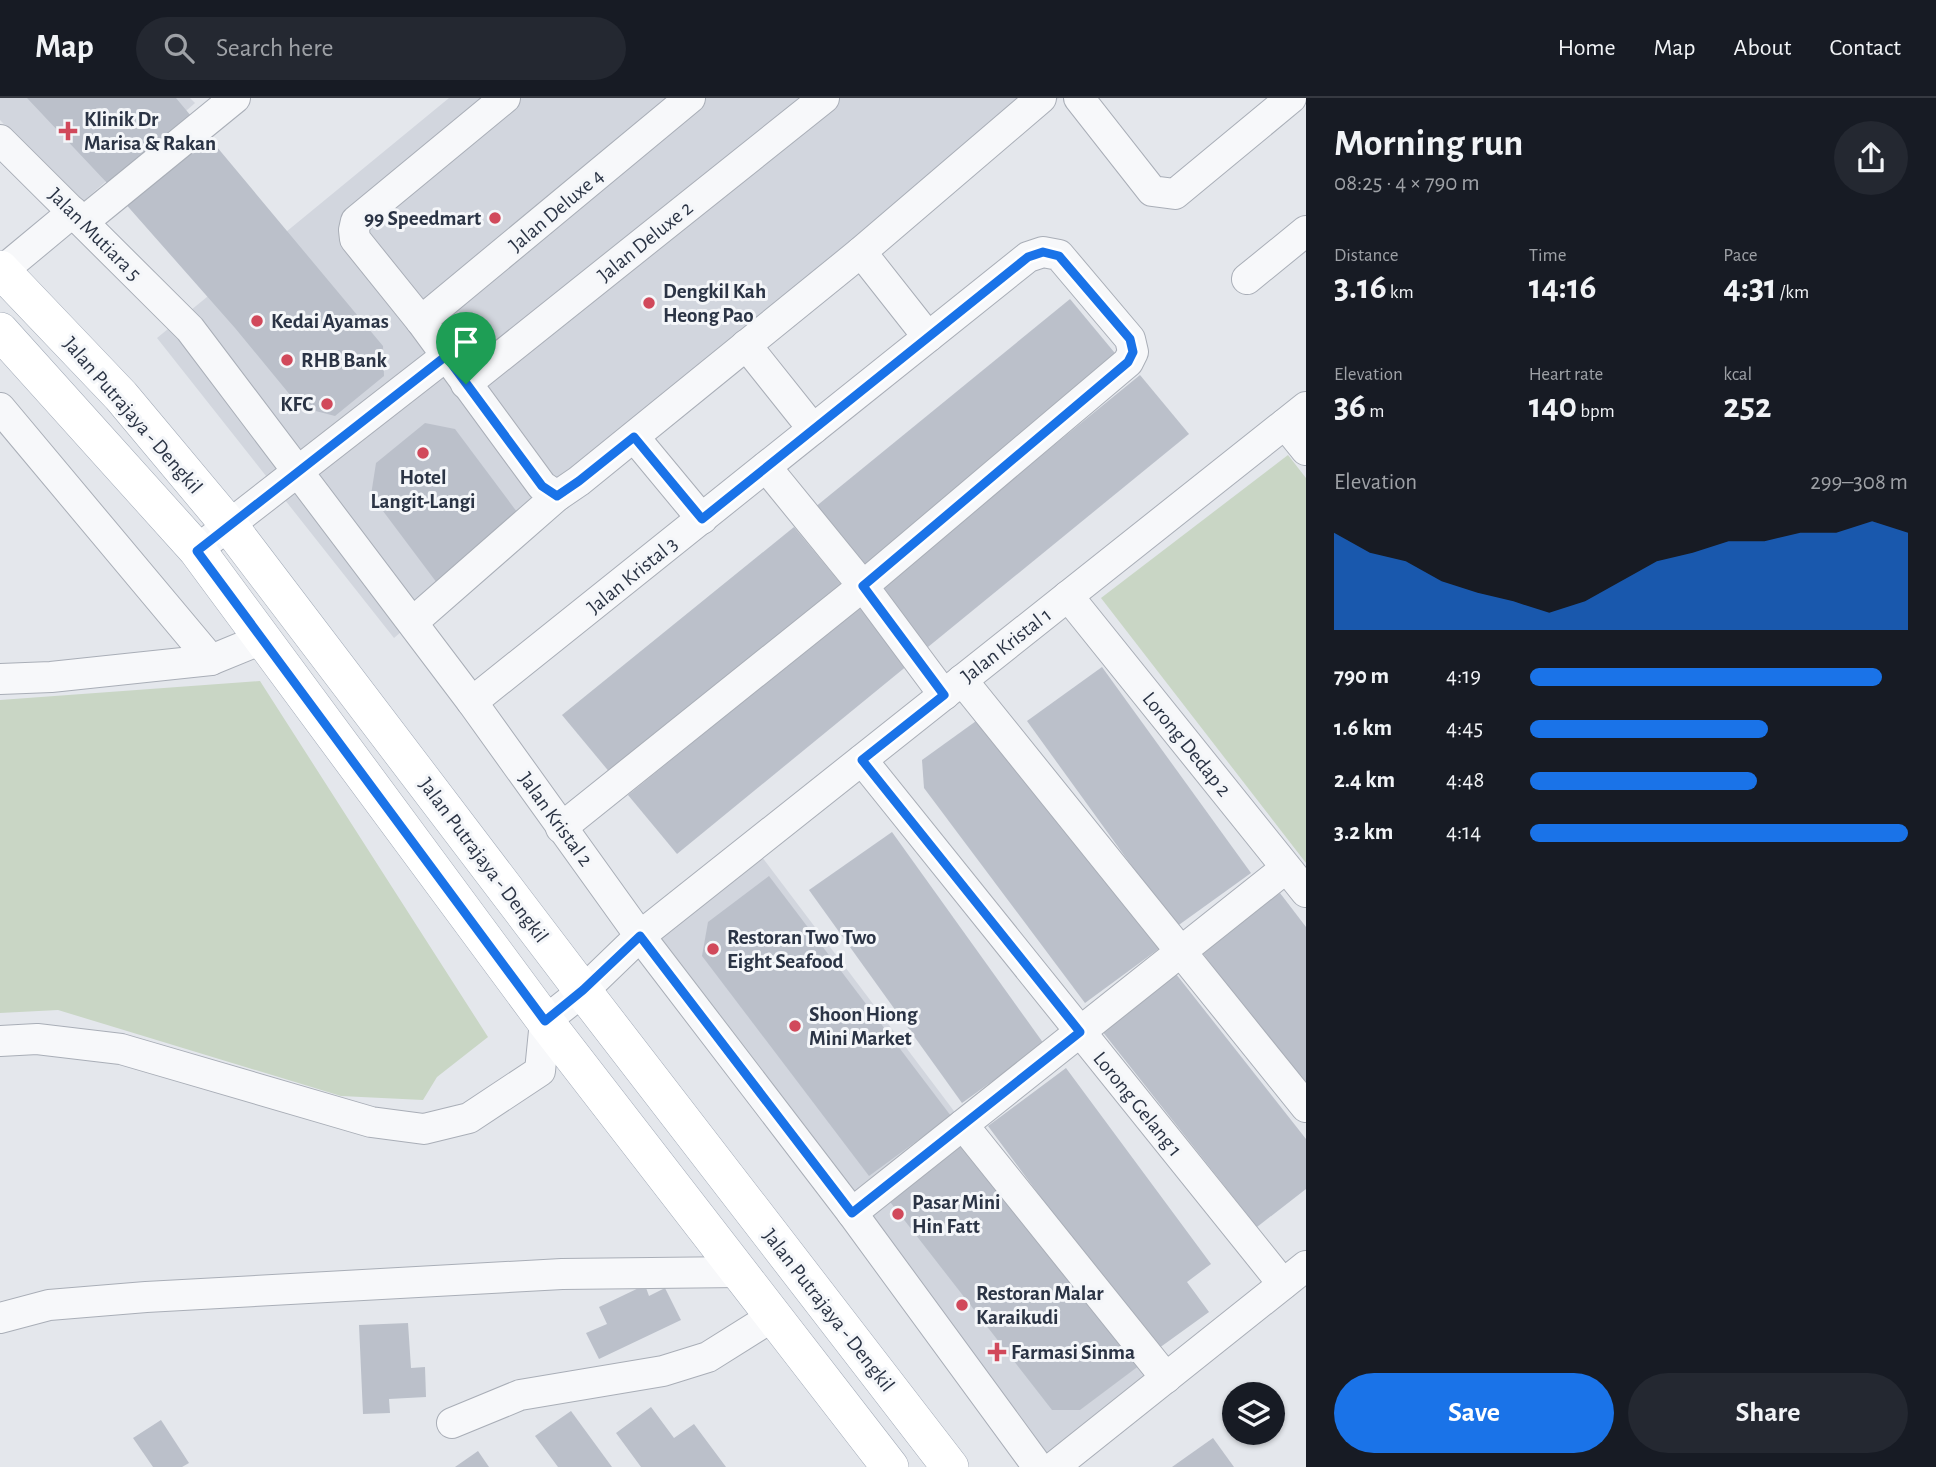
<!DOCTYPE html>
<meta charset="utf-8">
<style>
body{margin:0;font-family:"Alegreya Sans",sans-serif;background:#242831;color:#f1f3f6;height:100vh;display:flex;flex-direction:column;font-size:26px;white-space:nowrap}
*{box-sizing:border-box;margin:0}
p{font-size:23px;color:#9ea1a6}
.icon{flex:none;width:38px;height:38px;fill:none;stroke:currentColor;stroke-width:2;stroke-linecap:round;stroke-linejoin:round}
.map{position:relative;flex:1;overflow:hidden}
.drawer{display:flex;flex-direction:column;background:#171b24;width:630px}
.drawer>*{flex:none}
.buttons{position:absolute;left:1222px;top:1284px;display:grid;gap:14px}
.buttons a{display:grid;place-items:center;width:63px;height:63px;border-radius:50%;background:#171b24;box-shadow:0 2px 5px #0004;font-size:35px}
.pin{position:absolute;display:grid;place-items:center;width:60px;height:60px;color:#fff;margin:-72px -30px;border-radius:50% 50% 50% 0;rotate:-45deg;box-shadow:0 0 7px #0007}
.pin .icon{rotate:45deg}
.round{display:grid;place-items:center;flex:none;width:74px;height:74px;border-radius:37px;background:#242831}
.headline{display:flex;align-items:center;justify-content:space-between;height:119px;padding:0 28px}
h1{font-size:38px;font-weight:700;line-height:52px}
.metrics{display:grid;grid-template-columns:repeat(3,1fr);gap:10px;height:119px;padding:7px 28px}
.metrics div{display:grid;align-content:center}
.metrics b{font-size:35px;font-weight:700}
.metrics small{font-size:19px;font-weight:400}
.metrics p{font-size:19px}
.chart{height:196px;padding:14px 28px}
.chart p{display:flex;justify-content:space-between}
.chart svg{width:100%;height:126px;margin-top:7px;fill:#1a73e8;opacity:.7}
.cta{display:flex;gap:14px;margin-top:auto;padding:14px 28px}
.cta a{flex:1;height:80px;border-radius:42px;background:#1a73e8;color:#fff;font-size:28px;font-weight:700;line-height:80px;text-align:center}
.cta a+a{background:#242831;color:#f1f3f6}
ul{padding:0 28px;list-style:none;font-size:23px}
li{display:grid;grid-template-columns:112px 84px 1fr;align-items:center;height:52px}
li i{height:18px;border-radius:9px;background:#1a73e8}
header{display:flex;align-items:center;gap:42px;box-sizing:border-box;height:98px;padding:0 35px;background:#171b24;border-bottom:2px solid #363941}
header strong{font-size:33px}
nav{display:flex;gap:38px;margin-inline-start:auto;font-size:24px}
.search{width:490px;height:63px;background:#242831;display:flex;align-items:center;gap:18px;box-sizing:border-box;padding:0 24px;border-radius:38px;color:#9ea1a6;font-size:26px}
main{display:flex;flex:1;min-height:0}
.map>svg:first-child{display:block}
.built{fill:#d2d6de}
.green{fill:#c9d6c5}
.building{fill:#bbc0ca}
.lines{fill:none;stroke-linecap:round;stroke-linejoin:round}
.minor-casing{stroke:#a9aeb7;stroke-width:32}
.major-casing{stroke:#a3abb8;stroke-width:38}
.minor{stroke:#f7f8fa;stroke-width:30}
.major{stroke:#fff;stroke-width:37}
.route-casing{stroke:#fff;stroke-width:14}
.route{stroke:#1a73e8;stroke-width:9}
.poi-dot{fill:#d1495b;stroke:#f4f6f9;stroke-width:2.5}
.labels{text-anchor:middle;stroke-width:6;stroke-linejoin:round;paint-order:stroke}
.poi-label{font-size:21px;font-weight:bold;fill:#2b3445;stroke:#f4f6f9;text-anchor:start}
.street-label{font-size:21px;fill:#2b3445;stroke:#f4f6f9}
</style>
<header>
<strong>Map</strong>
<div class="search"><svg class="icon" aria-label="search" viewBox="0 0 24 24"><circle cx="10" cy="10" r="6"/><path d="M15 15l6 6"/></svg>Search here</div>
<nav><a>Home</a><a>Map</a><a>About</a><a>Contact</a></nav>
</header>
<main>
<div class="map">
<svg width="1306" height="1369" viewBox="0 0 1306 1369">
<rect width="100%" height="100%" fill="#e4e7ec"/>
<!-- built -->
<g class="built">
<polygon points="0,0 190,0 195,5 80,106 0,22"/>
<polygon points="449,0 1059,0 861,154 557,398 394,540 157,240"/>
<polygon points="762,759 1152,1275 1047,1360 660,841"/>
</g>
<!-- green -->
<g class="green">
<polygon points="1288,357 1306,380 1306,765 1101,500"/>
<polygon points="260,583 488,939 437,979 423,1002 341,998 58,912 0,915 0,602"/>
</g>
<!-- building -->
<g class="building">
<polygon points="27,0 176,0 383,248 384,278 335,318 300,309 235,230 108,86"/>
<polygon points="1070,201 1119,260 863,469 814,410"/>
<polygon points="1140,277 1189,336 928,549 880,489"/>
<polygon points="425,325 455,331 526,426 440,489 371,397 376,365"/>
<polygon points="794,429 842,487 611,676 562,617"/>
<polygon points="860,508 908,567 677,756 628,697"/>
<polygon points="1102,569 1251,775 1176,829 1027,623"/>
<polygon points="990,613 1164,847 1085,905 924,690 922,662"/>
<polygon points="892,734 1044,946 962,1005 809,792"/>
<polygon points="769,778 951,1018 869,1078 702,858 708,824"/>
<polygon points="1280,795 1306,829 1306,994 1201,853"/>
<polygon points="1176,876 1306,1041 1306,1091 1257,1129 1102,933"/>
<polygon points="1066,970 1211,1166 1187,1184 1209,1214 1155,1253 988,1028"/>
<polygon points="961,1037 1140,1267 1080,1312 1052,1312 884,1096"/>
<polygon points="645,1187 649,1198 665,1190 681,1222 599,1261 586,1235 607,1226 599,1209"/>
<polygon points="408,1225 411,1270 425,1269 426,1299 389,1301 390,1315 363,1316 359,1227"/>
<polygon points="651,1309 674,1340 694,1326 726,1369 641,1369 616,1335"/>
<polygon points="571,1313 612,1369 558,1369 535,1338"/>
<polygon points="161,1322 189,1365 182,1369 153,1369 133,1340"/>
<polygon points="1213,1340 1234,1369 1172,1369"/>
<polygon points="478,1353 489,1369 455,1369"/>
</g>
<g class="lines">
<defs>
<g id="minor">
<polyline points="505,0 356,123 354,132 355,141 421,223 542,388 557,398"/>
<polyline points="1079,0 1152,93 1175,96 1291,0"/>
<polyline points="0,42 190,231 472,604 640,838 852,1115 1038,1369"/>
<polyline points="83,124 235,0"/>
<polyline points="861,154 928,239"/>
<polyline points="2,173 73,114"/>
<polyline points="1247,181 1306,133"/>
<polyline points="421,223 690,0"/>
<polyline points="746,247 813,331"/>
<polyline points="466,286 824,0"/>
<polyline points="0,310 211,562"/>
<polyline points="1285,326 1306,352"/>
<polyline points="634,339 702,421"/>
<polyline points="766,369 863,488 944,597"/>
<polyline points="197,452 446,258"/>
<polyline points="1068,498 1306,794"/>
<polyline points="413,524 557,398 579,383 861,154 1041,0"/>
<polyline points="0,581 51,579 211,562 262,541"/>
<polyline points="962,582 1306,1009"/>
<polyline points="472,604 1028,159 1043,154 1059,157 1130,241 1133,254 1128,264 863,488 561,730"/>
<polyline points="862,662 1283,1186"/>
<polyline points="0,943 37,941 121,951 371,1024 424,1031 469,1020 540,973 545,923 583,893 640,838 1306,309"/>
<polyline points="963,1027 1166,1280"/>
<polyline points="852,1115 1286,770"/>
<polyline points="0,1220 49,1207 146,1199 562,1176 740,1174"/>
<polyline points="452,1325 520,1297 663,1273 708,1259 775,1217"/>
<polyline points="1054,1369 1306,1168"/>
</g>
<g id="major">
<polyline points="0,171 121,298 228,426 583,893 950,1369"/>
<polyline points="0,233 197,452 545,923 890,1369"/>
</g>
</defs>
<!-- minor casing -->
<use href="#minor" class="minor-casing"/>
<!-- major casing -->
<use href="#major" class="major-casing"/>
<!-- minor -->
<use href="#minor" class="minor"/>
<!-- major -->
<use href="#major" class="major"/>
</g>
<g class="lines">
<defs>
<polygon id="route" points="1043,154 1059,158 1130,241 1133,254 1128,264 863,488 944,597 862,662 1080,934 852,1115 640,838 583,892 545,923 197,453 446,258 542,388 557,398 579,383 634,339 702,421 1028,159"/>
</defs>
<!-- route casing -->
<use href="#route" class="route-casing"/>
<!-- route -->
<use href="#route" class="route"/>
</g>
<!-- markers -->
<g class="poi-dot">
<path d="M64.5 22.5h7v7h7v7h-7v7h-7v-7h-7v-7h7z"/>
<circle cx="495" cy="120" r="7"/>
<circle cx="649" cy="205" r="7"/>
<circle cx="257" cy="223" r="7"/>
<circle cx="287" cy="262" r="7"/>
<circle cx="327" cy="306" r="7"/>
<circle cx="423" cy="355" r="7"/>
<circle cx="713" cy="851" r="7"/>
<circle cx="795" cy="928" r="7"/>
<circle cx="898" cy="1116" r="7"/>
<circle cx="962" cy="1207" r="7"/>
<path d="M993.5 1243.5h7v7h7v7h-7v7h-7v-7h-7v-7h7z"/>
</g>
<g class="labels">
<!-- poi labels -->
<g class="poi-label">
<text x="84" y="28">Klinik Dr<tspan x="84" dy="24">Marisa &amp; Rakan</tspan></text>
<text x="481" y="127" text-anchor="end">99 Speedmart</text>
<text x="663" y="200">Dengkil Kah<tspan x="663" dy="24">Heong Pao</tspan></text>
<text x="271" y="230">Kedai Ayamas</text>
<text x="301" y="269">RHB Bank</text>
<text x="313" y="313" text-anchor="end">KFC</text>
<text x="423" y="386" text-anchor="middle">Hotel<tspan x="423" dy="24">Langit-Langi</tspan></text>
<text x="727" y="846">Restoran Two Two<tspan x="727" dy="24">Eight Seafood</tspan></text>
<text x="809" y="923">Shoon Hiong<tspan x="809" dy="24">Mini Market</tspan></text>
<text x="912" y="1111">Pasar Mini<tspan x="912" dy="24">Hin Fatt</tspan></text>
<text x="976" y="1202">Restoran Malar<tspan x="976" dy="24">Karaikudi</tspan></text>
<text x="1011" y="1261">Farmasi Sinma</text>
</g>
<!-- street labels -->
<g class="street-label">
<text transform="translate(556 112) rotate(-40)" y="7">Jalan Deluxe 4</text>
<text transform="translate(95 136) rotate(45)" y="7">Jalan Mutiara 5</text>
<text transform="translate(645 143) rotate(-39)" y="7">Jalan Deluxe 2</text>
<text transform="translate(133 317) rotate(49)" y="7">Jalan Putrajaya - Dengkil</text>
<text transform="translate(632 477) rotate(-39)" y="7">Jalan Kristal 3</text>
<text transform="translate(1006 547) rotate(-38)" y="7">Jalan Kristal 1</text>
<text transform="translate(1187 646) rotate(51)" y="7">Lorong Dedap 2</text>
<text transform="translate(556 721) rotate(54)" y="7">Jalan Kristal 2</text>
<text transform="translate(484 762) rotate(53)" y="7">Jalan Putrajaya - Dengkil</text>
<text transform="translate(1138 1006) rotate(51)" y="7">Lorong Gelang 1</text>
<text transform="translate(829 1212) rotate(52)" y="7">Jalan Putrajaya - Dengkil</text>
</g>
</g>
</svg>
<div class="buttons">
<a><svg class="icon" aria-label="layers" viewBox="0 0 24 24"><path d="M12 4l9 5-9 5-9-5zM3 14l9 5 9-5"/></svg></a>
</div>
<div class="pin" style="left:466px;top:286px;background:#1e9e55"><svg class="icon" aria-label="arrive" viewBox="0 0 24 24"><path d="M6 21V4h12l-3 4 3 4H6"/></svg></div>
</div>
<section class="drawer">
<div class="headline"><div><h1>Morning run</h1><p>08:25 · 4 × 790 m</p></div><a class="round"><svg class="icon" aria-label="share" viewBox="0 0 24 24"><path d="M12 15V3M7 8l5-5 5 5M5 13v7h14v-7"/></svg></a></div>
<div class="metrics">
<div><p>Distance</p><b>3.16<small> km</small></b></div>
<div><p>Time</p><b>14:16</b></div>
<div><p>Pace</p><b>4:31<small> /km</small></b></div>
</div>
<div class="metrics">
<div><p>Elevation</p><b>36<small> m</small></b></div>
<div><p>Heart rate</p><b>140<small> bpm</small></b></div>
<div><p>kcal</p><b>252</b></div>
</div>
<div class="chart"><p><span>Elevation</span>299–308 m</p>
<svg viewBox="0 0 160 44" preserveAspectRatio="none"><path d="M0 44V10L10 17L20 20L30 27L40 31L50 34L60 38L70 34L80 27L90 20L100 17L110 13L120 13L130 10L140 10L150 6L160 10V44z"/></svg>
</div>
<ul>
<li><b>790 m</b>4:19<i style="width:93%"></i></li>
<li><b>1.6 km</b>4:45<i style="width:63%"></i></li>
<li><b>2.4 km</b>4:48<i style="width:60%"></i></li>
<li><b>3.2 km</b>4:14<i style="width:100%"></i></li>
</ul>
<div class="cta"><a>Save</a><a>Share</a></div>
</section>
</main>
